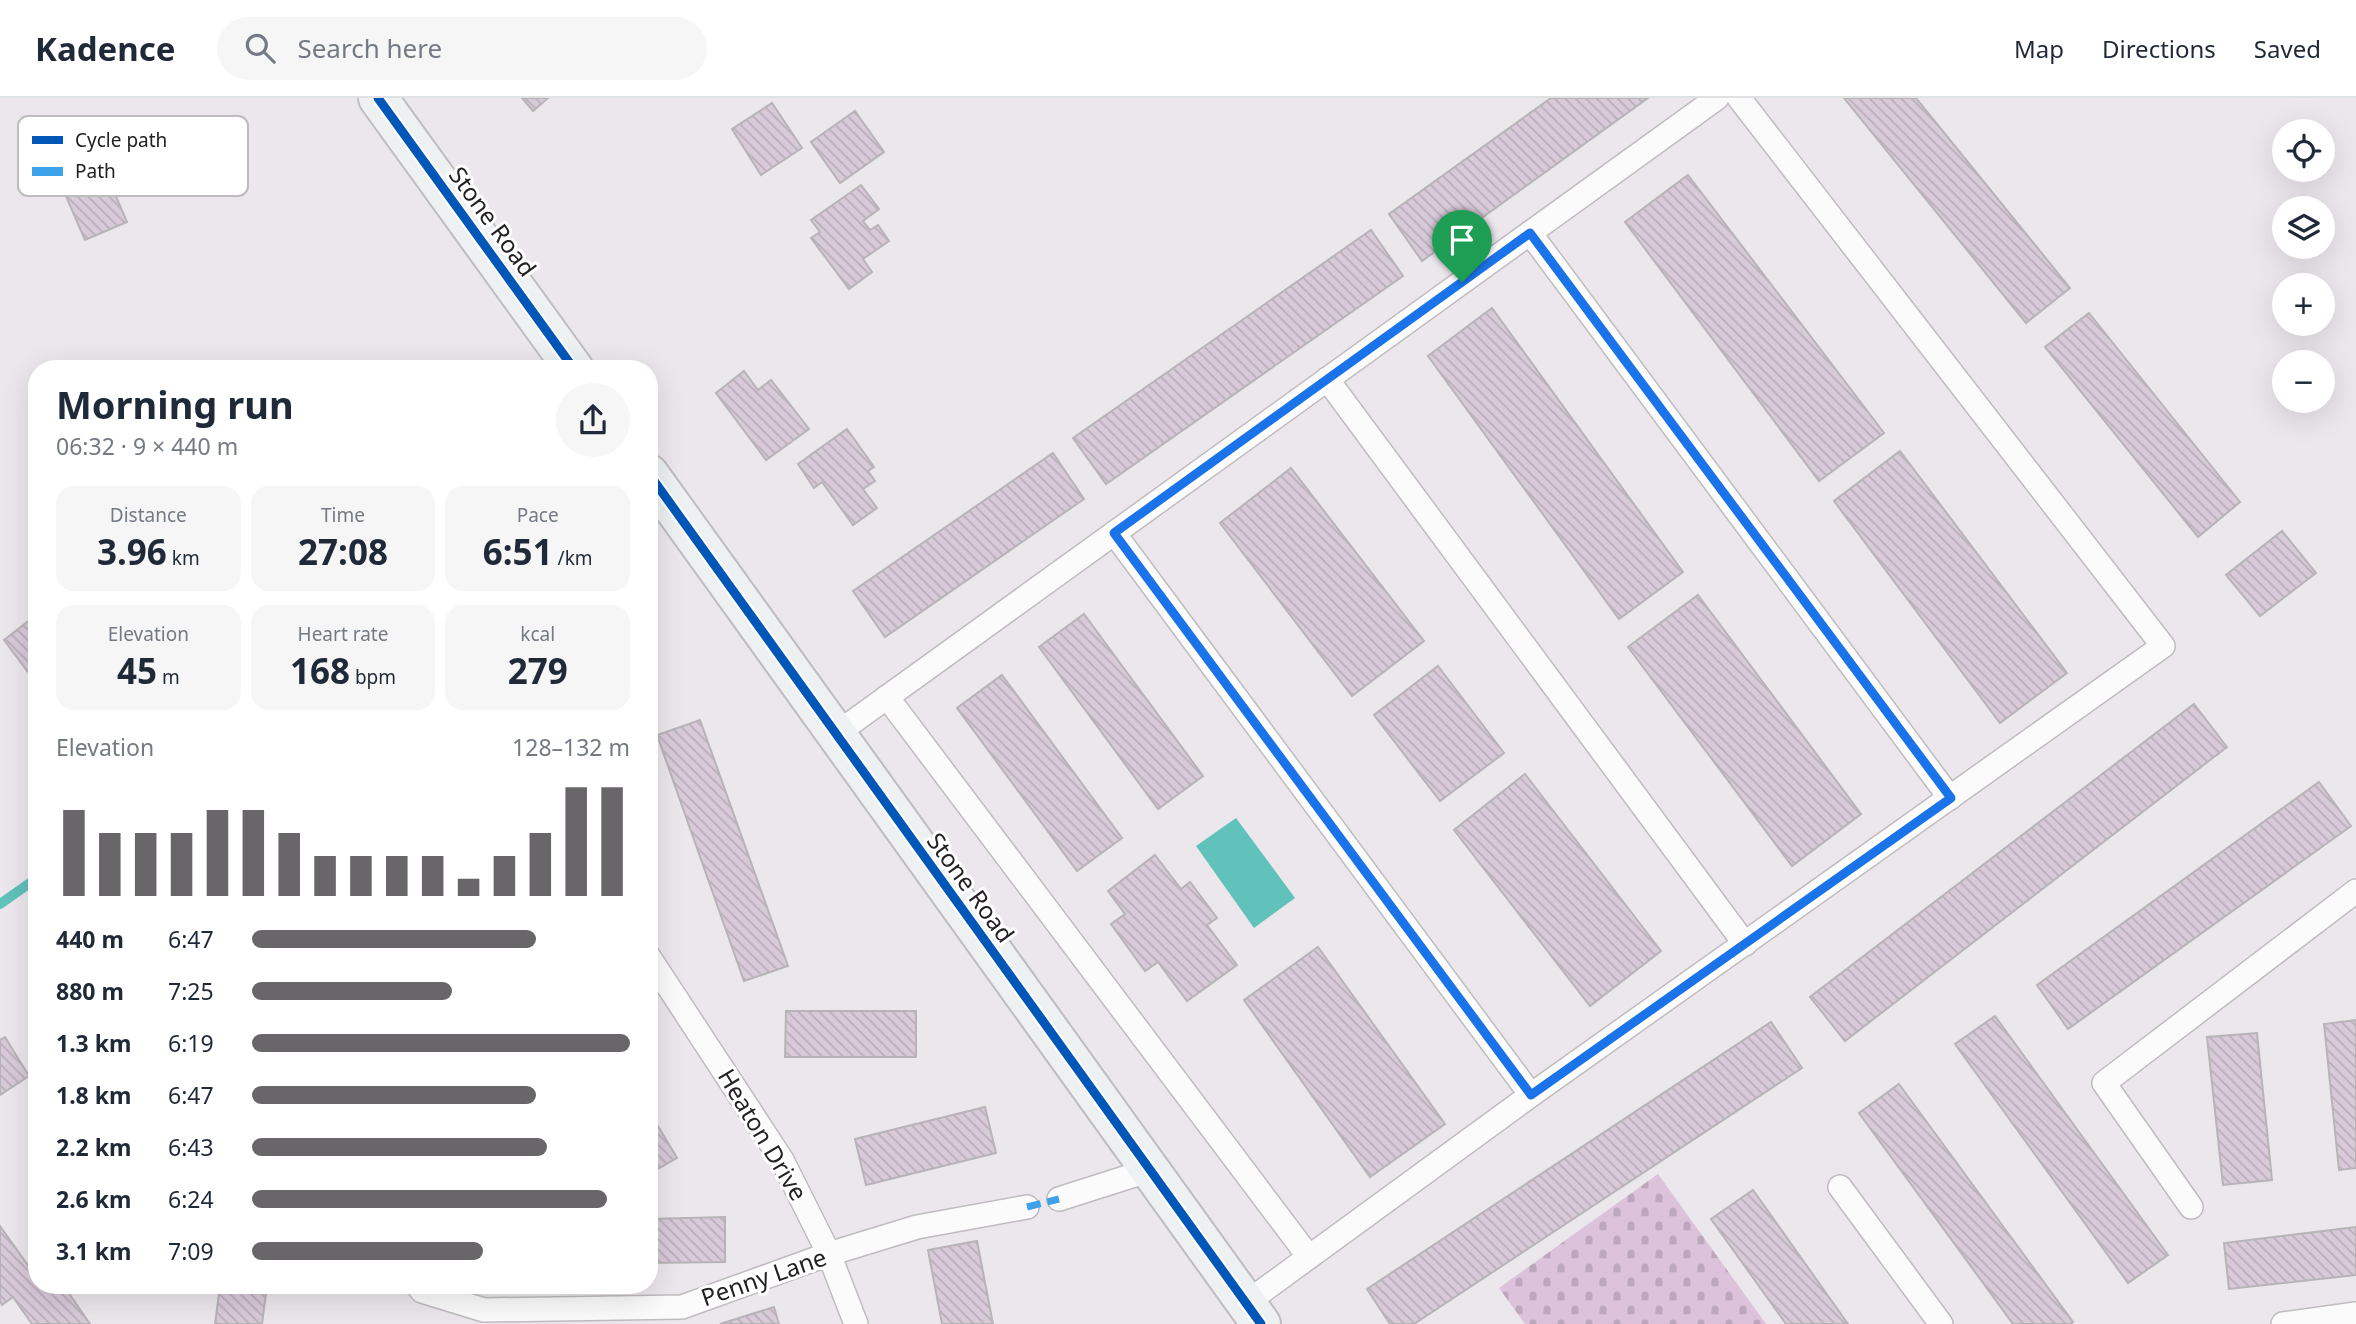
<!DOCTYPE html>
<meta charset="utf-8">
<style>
body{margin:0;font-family:"Noto Sans",sans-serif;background:#f6f6f7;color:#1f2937;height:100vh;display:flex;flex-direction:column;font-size:26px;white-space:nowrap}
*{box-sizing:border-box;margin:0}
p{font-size:23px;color:#747a83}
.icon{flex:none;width:38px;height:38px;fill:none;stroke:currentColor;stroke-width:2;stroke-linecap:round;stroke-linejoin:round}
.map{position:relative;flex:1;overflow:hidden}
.drawer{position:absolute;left:28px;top:262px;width:630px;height:934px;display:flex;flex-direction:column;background:#fff;border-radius:28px;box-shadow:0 7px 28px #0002}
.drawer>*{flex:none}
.tools{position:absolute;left:2272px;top:21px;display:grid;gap:14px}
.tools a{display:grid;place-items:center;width:63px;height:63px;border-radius:50%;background:#fff;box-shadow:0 7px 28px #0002;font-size:35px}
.pin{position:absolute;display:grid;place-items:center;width:60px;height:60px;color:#fff;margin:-72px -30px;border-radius:50% 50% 50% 0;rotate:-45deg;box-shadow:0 0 7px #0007}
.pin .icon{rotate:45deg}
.round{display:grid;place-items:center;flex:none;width:74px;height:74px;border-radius:37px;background:#f6f6f7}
.headline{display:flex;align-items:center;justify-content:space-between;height:119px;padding:0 28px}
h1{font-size:38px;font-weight:700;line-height:52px}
.figures{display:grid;grid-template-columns:repeat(3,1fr);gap:10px;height:119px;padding:7px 28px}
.figures div{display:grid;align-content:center;border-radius:18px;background:#f6f6f7;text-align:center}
.figures b{font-size:35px;font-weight:700}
.figures small{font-size:19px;font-weight:400}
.figures p{font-size:19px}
.chart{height:196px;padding:14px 28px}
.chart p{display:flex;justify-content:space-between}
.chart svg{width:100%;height:126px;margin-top:7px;stroke:#696669;stroke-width:6}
ul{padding:0 28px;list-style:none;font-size:23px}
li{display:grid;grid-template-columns:112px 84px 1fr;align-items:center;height:52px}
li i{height:18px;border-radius:9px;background:#696669}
header{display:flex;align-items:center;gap:42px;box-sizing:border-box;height:98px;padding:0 35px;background:#fff;border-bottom:2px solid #e0e1e3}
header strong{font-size:33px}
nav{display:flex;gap:38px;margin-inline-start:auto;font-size:24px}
.search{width:490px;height:63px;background:#f6f6f7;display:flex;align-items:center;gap:18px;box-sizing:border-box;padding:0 24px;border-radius:38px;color:#747a83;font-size:26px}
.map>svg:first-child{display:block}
.cemetery{fill:url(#cemetery-stones)}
.water{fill:#61c1bb}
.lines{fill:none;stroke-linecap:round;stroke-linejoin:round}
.stream{stroke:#61c1bb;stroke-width:10}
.building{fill:url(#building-back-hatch);stroke:#b7b4b7;stroke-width:2}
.lane-casing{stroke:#bfbcbf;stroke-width:26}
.secondary-casing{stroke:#bfbcbf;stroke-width:42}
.lane{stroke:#fcfbfc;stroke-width:23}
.secondary{stroke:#eef1f2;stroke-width:38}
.quiet{stroke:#3ea2ea;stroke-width:7;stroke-dasharray:14 7;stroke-linecap:butt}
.cycleway-casing{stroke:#fff;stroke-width:13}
.cycleway{stroke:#0057b8;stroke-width:9}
.route-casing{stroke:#fff;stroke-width:14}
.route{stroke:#1a73e8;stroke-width:9}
.labels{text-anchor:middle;stroke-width:6;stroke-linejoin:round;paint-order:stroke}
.street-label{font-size:24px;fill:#232123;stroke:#fff}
.key{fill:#fff;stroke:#bdbcbd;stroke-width:2}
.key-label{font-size:19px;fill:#232123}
</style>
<header>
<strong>Kadence</strong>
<div class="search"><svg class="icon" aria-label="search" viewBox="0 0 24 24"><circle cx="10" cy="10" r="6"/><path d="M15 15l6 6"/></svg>Search here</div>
<nav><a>Map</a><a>Directions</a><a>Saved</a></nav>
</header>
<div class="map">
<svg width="2356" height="1226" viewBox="0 0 2356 1226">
<defs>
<pattern id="cemetery-stones" width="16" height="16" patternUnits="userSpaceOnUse" patternTransform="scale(1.75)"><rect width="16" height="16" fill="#dcc3db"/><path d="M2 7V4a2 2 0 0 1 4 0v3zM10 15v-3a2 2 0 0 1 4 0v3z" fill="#bca7bc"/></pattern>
<pattern id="building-back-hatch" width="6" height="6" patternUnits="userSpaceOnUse" patternTransform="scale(1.75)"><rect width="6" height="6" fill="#d9cad9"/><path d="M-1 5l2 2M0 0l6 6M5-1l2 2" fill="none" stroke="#baadba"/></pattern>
</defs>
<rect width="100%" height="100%" fill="#ece7ec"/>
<!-- cemetery -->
<polygon class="cemetery" points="1658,1076 1766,1226 1525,1226 1499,1190"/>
<!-- water -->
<polygon class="water" points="1236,720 1295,800 1254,830 1196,748"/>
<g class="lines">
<!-- stream -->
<polyline class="stream" points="0,806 37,780"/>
</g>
<!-- building -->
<g class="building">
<polygon points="522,0 548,0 533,13"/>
<polygon points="1551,0 1648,0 1422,163 1389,116"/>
<polygon points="1844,0 1916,0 2070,190 2026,225"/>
<polygon points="772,5 802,50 761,77 732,31"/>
<polygon points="855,13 884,54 840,85 811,44"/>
<polygon points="90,38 127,124 85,142 48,57"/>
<polygon points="1688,77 1884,335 1819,383 1625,124"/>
<polygon points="861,87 879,111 863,123 870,132 878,127 889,143 863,161 872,174 849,191 811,140 820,134 811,122"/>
<polygon points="1371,132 1403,178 1106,386 1073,340"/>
<polygon points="1492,210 1683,474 1619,521 1428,258"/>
<polygon points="2089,215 2240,404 2198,439 2045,249"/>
<polygon points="744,273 758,292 771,282 809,331 766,362 716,295"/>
<polygon points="847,331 874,369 868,373 875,383 863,391 877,410 853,427 822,384 814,390 798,366"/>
<polygon points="1900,353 2067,575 2000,625 1834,403"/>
<polygon points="1053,355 1084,401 885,539 853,493"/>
<polygon points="1291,370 1424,543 1352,598 1220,425"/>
<polygon points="2282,433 2316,475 2260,518 2226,477"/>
<polygon points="1698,497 1861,716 1792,768 1628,549"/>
<polygon points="1084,516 1203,678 1158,711 1039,549"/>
<polygon points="35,518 37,573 31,578 4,542"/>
<polygon points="1438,568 1504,655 1440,703 1374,617"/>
<polygon points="1002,577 1122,740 1077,773 957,610"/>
<polygon points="2194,606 2227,649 1845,943 1810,899"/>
<polygon points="700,622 788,868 744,883 657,637"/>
<polygon points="1525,676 1661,853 1590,908 1454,732"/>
<polygon points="2319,684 2351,728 2068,931 2037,887"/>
<polygon points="1155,757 1181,791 1190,784 1217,820 1207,827 1237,867 1187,903 1158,864 1145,873 1111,826 1125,816 1108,793"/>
<polygon points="1318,849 1445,1026 1370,1079 1244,902"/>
<polygon points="786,913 916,913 916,959 785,959"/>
<polygon points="1995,918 2168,1157 2128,1185 1955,946"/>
<polygon points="2356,922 2356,1070 2339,1072 2324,926"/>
<polygon points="1771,924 1802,970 1414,1226 1390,1226 1367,1191"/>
<polygon points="2257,935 2272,1082 2223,1087 2207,939"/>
<polygon points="5,939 29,978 0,997 0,942"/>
<polygon points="1899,986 2073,1224 2070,1226 2013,1226 1859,1015"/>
<polygon points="985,1009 996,1055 866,1087 855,1041"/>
<polygon points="649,1013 677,1060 649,1076"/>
<polygon points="1753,1092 1848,1226 1786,1226 1711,1121"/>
<polygon points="725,1119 725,1164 649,1165 649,1121"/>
<polygon points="0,1128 37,1180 37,1188 64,1188 90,1226 32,1226 13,1199 2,1207 0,1203"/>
<polygon points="2356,1129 2356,1177 2229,1191 2224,1145"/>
<polygon points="977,1143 993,1226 942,1226 928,1152"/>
<polygon points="220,1188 267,1188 262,1226 215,1226"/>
<polygon points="774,1209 779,1226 720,1226"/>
</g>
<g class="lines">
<defs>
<g id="lane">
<polyline points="1530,135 1950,700"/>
<polyline points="1327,281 1745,846"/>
<polyline points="1114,435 1531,997"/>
<polyline points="887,599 1309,1159"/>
<polyline points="836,636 1717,0"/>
<polyline points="649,859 782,1062 829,1156 856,1226"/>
<polyline points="1840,1089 1941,1226"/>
<polyline points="1059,1101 1150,1072"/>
<polyline points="2191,1109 2104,985 2356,793"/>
<polyline points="418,1188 422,1193 484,1212 682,1209 829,1156 917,1129 1027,1109"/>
<polyline points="1246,1205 1531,997 2163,548 1739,0"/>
<polyline points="2283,1226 2356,1216"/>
</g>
<g id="secondary">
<polyline points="378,0 574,271"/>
<polyline points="649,376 1261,1226"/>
</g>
</defs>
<!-- lane casing -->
<use href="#lane" class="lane-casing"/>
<!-- secondary casing -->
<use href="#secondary" class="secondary-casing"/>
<!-- lane -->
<use href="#lane" class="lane"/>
<!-- secondary -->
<use href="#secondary" class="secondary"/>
<!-- quiet -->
<polyline class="quiet" points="1027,1109 1059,1101"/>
<defs>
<g id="cycleway">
<polyline points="378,0 574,271"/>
<polyline points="649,376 1261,1226"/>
</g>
</defs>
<!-- cycleway casing -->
<use href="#cycleway" class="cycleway-casing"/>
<!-- cycleway -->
<use href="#cycleway" class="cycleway"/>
</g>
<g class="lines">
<defs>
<polygon id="route" points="1530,135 1951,700 1531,997 1114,435"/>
</defs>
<!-- route casing -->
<use href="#route" class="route-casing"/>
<!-- route -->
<use href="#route" class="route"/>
</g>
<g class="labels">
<!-- street labels -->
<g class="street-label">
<text transform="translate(492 124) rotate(54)" y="8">Stone Road</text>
<text transform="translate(970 790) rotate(54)" y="8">Stone Road</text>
<text transform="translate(762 1037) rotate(59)" y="8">Heaton Drive</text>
<text transform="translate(764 1180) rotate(-19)" y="8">Penny Lane</text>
</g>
</g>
<!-- legend -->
<rect x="18" y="18" width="230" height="80" rx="10" class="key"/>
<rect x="32" y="38" width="31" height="8" fill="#0057b8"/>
<rect x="32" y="69" width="31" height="9" fill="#3ea2ea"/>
<g class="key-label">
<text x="75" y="49">Cycle path</text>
<text x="75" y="80">Path</text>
</g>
</svg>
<div class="tools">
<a><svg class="icon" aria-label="locate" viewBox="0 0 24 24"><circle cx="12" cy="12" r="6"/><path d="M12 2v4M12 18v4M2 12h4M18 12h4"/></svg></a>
<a><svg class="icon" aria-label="layers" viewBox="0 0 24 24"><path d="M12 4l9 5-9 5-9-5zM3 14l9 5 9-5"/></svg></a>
<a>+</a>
<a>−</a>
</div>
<div class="pin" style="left:1462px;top:184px;background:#1e9e55"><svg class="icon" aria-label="arrive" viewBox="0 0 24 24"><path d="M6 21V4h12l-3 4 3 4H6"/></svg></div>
<section class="drawer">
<div class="headline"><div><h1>Morning run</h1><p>06:32 · 9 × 440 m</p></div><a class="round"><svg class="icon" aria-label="share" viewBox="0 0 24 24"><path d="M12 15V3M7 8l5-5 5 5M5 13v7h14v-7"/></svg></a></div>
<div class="figures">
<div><p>Distance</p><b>3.96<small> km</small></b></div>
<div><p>Time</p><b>27:08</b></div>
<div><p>Pace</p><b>6:51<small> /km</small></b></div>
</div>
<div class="figures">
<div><p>Elevation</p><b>45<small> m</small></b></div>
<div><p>Heart rate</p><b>168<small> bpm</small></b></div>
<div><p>kcal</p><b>279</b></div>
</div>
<div class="chart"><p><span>Elevation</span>128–132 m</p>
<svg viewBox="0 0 160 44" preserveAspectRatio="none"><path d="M5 44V14M15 44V22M25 44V22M35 44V22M45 44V14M55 44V14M65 44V22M75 44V30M85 44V30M95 44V30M105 44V30M115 44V38M125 44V30M135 44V22M145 44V6M155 44V6"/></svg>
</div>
<ul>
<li><b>440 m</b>6:47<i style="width:75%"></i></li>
<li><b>880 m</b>7:25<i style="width:53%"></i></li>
<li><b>1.3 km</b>6:19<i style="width:100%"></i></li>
<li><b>1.8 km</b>6:47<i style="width:75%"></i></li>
<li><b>2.2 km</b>6:43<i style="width:78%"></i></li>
<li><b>2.6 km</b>6:24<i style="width:94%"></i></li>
<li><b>3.1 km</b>7:09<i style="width:61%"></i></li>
</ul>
</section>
</div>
